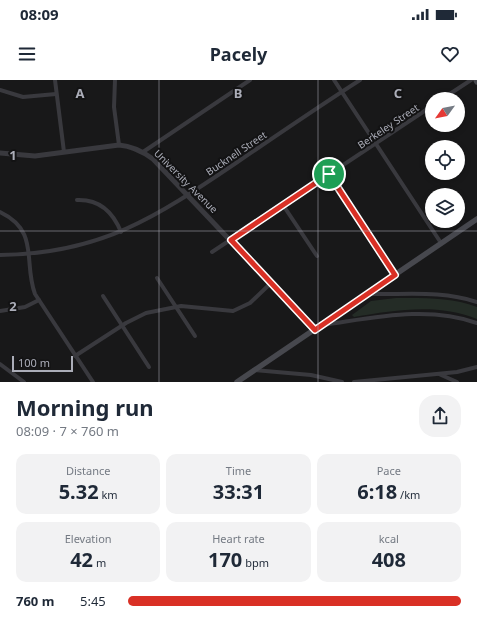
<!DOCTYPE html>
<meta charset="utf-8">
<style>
body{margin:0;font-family:"Noto Sans",sans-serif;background:#f2f2f3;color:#1f2937;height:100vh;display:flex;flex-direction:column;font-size:15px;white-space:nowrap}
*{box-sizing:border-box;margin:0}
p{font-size:13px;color:#747a83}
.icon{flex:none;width:22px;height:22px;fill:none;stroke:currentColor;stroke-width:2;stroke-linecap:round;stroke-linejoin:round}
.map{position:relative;height:302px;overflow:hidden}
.drawer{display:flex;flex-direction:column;background:#fff;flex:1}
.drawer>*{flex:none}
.needle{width:26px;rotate:237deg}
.buttons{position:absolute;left:425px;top:12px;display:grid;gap:8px}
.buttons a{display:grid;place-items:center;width:40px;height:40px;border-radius:50%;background:#fff;box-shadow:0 2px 6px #0003;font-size:20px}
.scale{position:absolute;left:12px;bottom:10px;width:61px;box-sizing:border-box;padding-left:4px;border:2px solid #abadb8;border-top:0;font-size:11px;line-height:14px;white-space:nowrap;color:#abadb8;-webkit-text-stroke:3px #131314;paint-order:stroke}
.pin{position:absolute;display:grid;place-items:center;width:34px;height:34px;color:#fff;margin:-17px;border:2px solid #fff;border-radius:50%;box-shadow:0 1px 4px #0007}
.round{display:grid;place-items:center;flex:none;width:42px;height:42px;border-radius:16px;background:#f2f2f3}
.overview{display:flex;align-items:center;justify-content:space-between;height:68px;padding:0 16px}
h1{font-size:22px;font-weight:700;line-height:30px}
.stats{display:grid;grid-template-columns:repeat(3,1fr);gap:6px;height:68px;padding:4px 16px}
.stats div{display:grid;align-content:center;border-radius:10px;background:#f2f2f3;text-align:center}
.stats b{font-size:20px;font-weight:700}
.stats small{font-size:11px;font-weight:400}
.stats p{font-size:11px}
ul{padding:0 16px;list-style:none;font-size:13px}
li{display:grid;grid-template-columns:64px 48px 1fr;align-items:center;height:30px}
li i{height:10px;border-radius:5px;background:#d93025}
.status{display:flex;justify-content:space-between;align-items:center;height:28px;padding:0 20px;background:#fff;direction:ltr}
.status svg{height:11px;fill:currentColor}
header{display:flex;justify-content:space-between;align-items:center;height:52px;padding:0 16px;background:#fff;font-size:18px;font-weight:700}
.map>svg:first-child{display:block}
.green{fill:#242c26}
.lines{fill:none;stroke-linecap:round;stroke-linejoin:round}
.minor{stroke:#39393e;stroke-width:4}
.tertiary{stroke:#39393e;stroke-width:5}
.secondary{stroke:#47484e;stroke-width:5.5}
.route-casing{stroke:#fff;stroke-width:8}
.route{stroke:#d93025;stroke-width:5}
.grid{fill:none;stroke:#abadb8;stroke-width:1;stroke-opacity:0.55}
.labels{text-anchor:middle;stroke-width:4;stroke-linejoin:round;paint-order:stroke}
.street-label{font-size:10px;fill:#abadb8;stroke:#131314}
.grid-label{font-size:13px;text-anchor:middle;font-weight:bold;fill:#abadb8;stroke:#131314;stroke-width:4;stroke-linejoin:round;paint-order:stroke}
</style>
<div class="status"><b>08:09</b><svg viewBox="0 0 49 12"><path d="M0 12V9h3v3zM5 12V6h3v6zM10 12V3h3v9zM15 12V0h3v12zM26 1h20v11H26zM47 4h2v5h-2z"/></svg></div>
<header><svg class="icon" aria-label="menu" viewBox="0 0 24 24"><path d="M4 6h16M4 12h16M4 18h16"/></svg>Pacely<svg class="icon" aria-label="heart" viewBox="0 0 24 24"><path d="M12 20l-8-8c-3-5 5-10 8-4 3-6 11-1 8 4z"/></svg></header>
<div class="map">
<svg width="477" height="302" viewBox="0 0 477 302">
<rect width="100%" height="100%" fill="#181819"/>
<!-- green -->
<path class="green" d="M396 218C423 218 451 217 477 227V239C438 223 395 230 354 237L352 235 371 221Z"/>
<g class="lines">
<!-- minor -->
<g class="minor">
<polyline points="55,0 64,72"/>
<polyline points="115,0 114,27 119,65"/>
<polyline points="334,0 441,163"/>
<polyline points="0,10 23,17 56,14"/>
<polyline points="442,19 471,0"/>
<polyline points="143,72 250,0"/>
<polyline points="329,94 395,195"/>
<path d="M77 120C100 119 113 132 121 152"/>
<polyline points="283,125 317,176"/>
<path d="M0 132C40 151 23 182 35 214L93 302"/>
<polyline points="212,172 432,26"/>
<path d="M0 175C101 174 156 137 236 83 277 55 318 27 360 0"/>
<polyline points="157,198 195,256"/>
<path d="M368 214C405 215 441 210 477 222"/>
<polyline points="103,216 149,287"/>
<polyline points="0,231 25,227 39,220"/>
<path d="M322 245C373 238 427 225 477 243"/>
<polyline points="75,276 126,243 146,233 181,226 233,231 250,223 272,202"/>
<polyline points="0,284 24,302"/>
<polyline points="254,290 311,295 342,302"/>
<polyline points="439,294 457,302"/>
<polyline points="354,302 457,292 477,287"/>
</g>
<!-- tertiary -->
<path class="tertiary" d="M0 73 35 76 119 65C132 66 142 71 153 79L315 250"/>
<!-- secondary -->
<g class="secondary">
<polyline points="476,0 477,2"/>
<polyline points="237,302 477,139"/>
</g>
</g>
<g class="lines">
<defs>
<polygon id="route" points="329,94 395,195 315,250 231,160"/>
</defs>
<!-- route casing -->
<use href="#route" class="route-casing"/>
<!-- route -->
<use href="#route" class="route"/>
</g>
<!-- grid -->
<path class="grid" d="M159 0V302M318 0V302M0 151H477"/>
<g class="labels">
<!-- street labels -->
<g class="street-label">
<text transform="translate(388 46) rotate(-34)" y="4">Berkeley Street</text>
<text transform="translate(236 73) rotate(-34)" y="4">Bucknell Street</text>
<text transform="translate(186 101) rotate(45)" y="4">University Avenue</text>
</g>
</g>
<g class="grid-label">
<text x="80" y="18">A</text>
<text x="238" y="18">B</text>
<text x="398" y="18">C</text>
<text x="13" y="80">1</text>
<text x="13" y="231">2</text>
</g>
</svg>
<div class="buttons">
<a><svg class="needle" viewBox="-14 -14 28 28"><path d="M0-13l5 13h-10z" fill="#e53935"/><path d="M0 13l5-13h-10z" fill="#747a83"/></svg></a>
<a><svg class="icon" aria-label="locate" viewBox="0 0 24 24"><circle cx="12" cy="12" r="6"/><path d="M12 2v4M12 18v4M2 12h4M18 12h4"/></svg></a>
<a><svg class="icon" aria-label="layers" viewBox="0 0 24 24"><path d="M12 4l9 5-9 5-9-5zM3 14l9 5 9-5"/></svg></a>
</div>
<div class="scale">100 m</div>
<div class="pin" style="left:329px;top:94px;background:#1e9e55"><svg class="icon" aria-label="arrive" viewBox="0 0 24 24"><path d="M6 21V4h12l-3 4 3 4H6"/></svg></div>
</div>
<section class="drawer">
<div class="overview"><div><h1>Morning run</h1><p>08:09 · 7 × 760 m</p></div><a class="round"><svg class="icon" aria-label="share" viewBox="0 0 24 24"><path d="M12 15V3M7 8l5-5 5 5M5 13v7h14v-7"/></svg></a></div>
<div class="stats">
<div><p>Distance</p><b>5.32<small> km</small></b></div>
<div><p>Time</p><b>33:31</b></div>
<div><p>Pace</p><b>6:18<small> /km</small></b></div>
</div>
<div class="stats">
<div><p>Elevation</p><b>42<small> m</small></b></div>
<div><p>Heart rate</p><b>170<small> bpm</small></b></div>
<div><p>kcal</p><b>408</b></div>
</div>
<ul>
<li><b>760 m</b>5:45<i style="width:100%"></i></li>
</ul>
</section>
